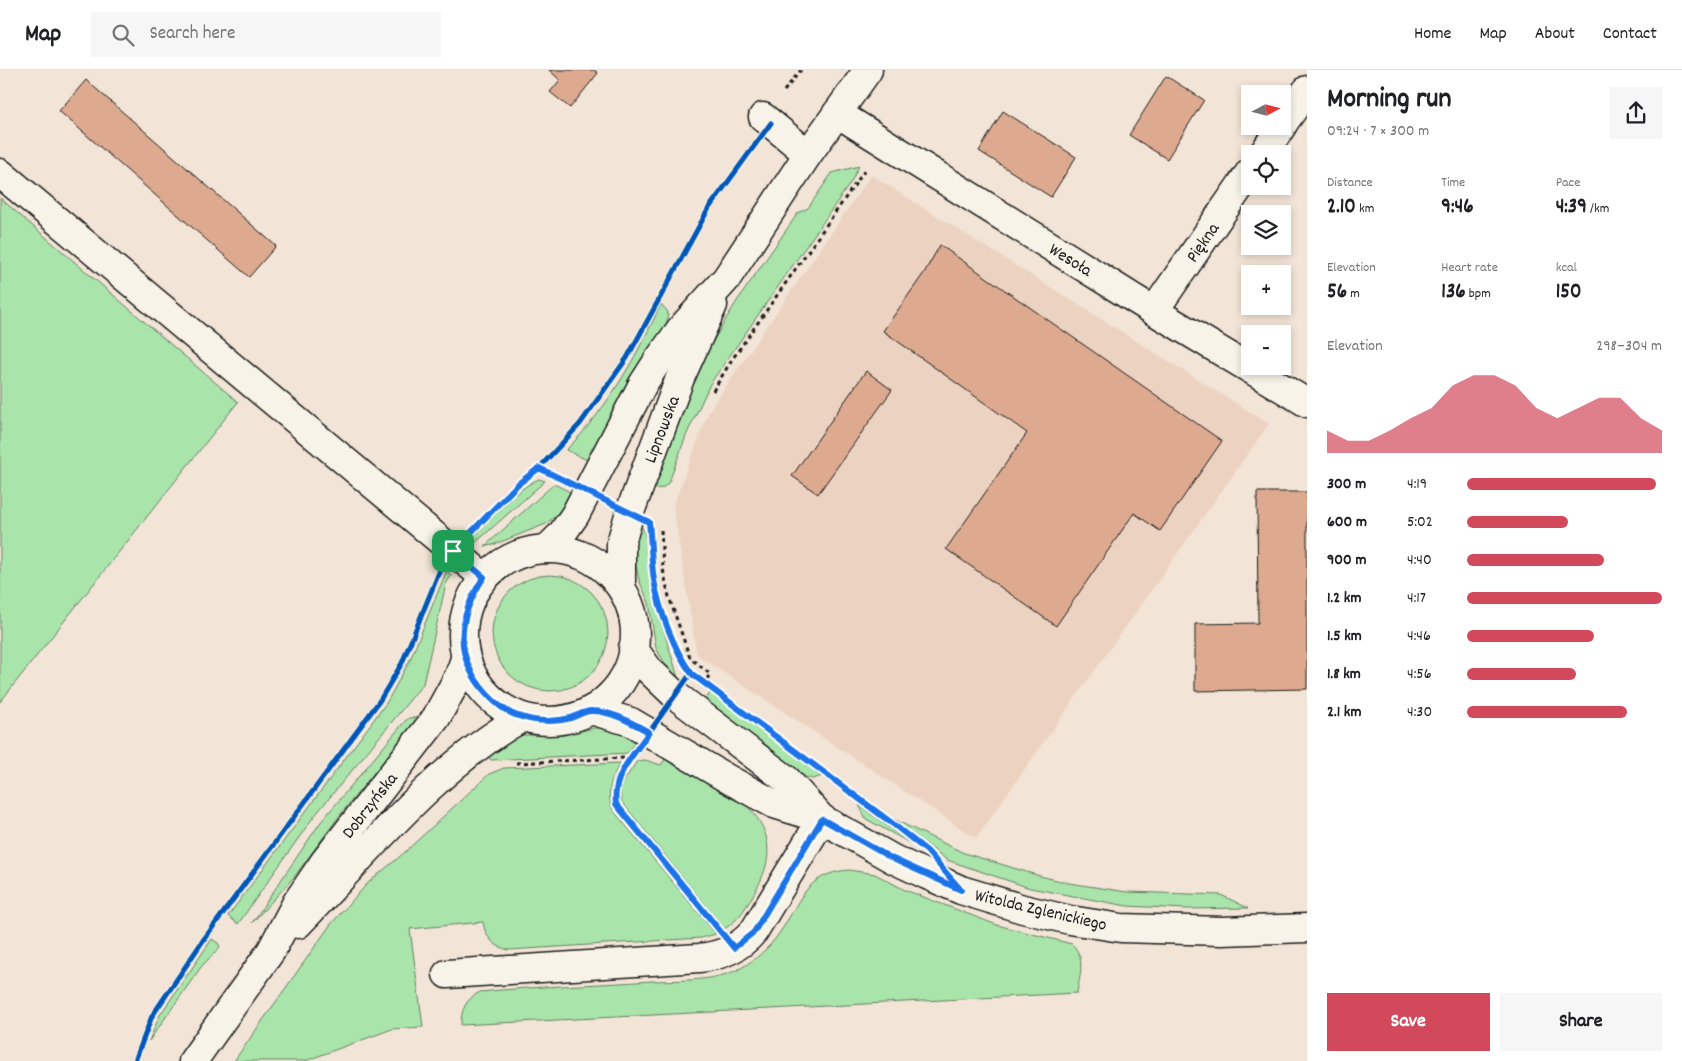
<!DOCTYPE html>
<meta charset="utf-8">
<style>
body{margin:0;font-family:Dekko,sans-serif;background:#f6f6f6;color:#202124;height:100vh;display:flex;flex-direction:column;font-size:19px;white-space:nowrap}
*{box-sizing:border-box;margin:0}
p{font-size:16px;color:#757577}
.icon{flex:none;width:28px;height:28px;fill:none;stroke:currentColor;stroke-width:2;stroke-linecap:round;stroke-linejoin:round}
.map{position:relative;flex:1;overflow:hidden}
.sheet{display:flex;flex-direction:column;background:#fff;width:375px}
.sheet>*{flex:none}
.needle{width:32px;rotate:83deg}
.tools{position:absolute;left:1241px;top:15px;display:grid;gap:10px}
.tools a{display:grid;place-items:center;width:50px;height:50px;border-radius:0px;background:#fff;box-shadow:0 2px 8px #0003;font-size:25px}
.pin{position:absolute;display:grid;place-items:center;width:42px;height:42px;color:#fff;margin:-21px;border-radius:10px;box-shadow:0 2px 8px #0006}
.round{display:grid;place-items:center;flex:none;width:52px;height:52px;border-radius:0px;background:#f6f6f6}
.summary{display:flex;align-items:center;justify-content:space-between;height:85px;padding:0 20px}
h1{font-size:28px;font-weight:700;line-height:38px}
.metrics{display:grid;grid-template-columns:repeat(3,1fr);gap:8px;height:85px;padding:5px 20px}
.metrics div{display:grid;align-content:center}
.metrics b{font-size:21px;font-weight:700}
.metrics small{font-size:14px;font-weight:400}
.metrics p{font-size:14px}
.chart{height:140px;padding:10px 20px}
.chart p{display:flex;justify-content:space-between}
.chart svg{width:100%;height:90px;margin-top:5px;fill:#d1495b;opacity:.7}
.button{display:flex;gap:10px;margin-top:auto;padding:10px 20px}
.button a{flex:1;height:58px;border-radius:0px;background:#d1495b;color:#fff;font-size:20px;font-weight:700;line-height:58px;text-align:center}
.button a+a{background:#f6f6f6;color:#202124}
ul{padding:0 20px;list-style:none;font-size:16px}
li{display:grid;grid-template-columns:80px 60px 1fr;align-items:center;height:38px}
li i{height:12px;border-radius:6px;background:#d1495b}
header{display:flex;align-items:center;gap:30px;box-sizing:border-box;height:70px;padding:0 25px;background:#fff;border-bottom:1px solid #e0e0e0}
header strong{font-size:24px}
nav{display:flex;gap:28px;margin-inline-start:auto;font-size:18px}
.search{width:350px;height:45px;background:#f6f6f6;display:flex;align-items:center;gap:12px;box-sizing:border-box;padding:0 18px;border-radius:0px;color:#757577;font-size:19px}
main{display:flex;flex:1;min-height:0}
.map>svg:first-child{display:block}
.built{fill:#ecd3c1}
.green{fill:#a9e4aa;stroke:#628063}
.building{fill:#ddaa90;stroke:#1c1c1c}
.lines{fill:none;stroke-linecap:round;stroke-linejoin:round}
.minor-casing{stroke:#1c1c1c;stroke-width:31}
.major-casing{stroke:#1c1c1c;stroke-width:31}
.path{stroke:#1c1c1c;stroke-width:3;stroke-dasharray:4 4;stroke-linecap:butt}
.minor{stroke:#f7f3e8;stroke-width:28}
.major{stroke:#f7f3e8;stroke-width:28}
.cycleway-casing{stroke:#f7f3e8;stroke-width:8}
.cycleway{stroke:#0057b8;stroke-width:5}
.route-casing{stroke:#fff;stroke-width:10}
.route{stroke:#1a73e8;stroke-width:6}
.labels{text-anchor:middle;stroke-width:4;stroke-linejoin:round;paint-order:stroke}
.street-label{font-size:18px;fill:#1c1c1c;stroke:#f7f3e8}
</style>
<header>
<strong>Map</strong>
<div class="search"><svg class="icon" aria-label="search" viewBox="0 0 24 24"><circle cx="10" cy="10" r="6"/><path d="M15 15l6 6"/></svg>Search here</div>
<nav><a>Home</a><a>Map</a><a>About</a><a>Contact</a></nav>
</header>
<main>
<div class="map">
<svg width="1307" height="991" viewBox="0 0 1307 991">
<rect width="100%" height="100%" fill="#f2e4d6"/>
<filter id="ink" filterUnits="userSpaceOnUse"><feTurbulence type="fractalNoise" baseFrequency=".02" numOctaves="2"/><feDisplacementMap in="SourceGraphic" scale="10" xChannelSelector="R" yChannelSelector="G"/><feConvolveMatrix kernelMatrix="1 2 1 2 8 2 1 2 1" color-interpolation-filters="sRGB"/></filter>
<g filter="url(#ink)">
<!-- built -->
<polygon class="built" points="871,105 1269,354 976,768 697,585 673,436 709,341"/>
<!-- green -->
<g class="green">
<polygon points="859,96 851,112 710,314 686,366 669,412 663,418 653,419 696,300 735,234 798,143 808,138 832,103"/>
<polygon points="0,128 238,332 0,632"/>
<path d="M661 234 668 242 667 252 627 315 587 390 566 380C607 340 637 286 661 234Z"/>
<path d="M539 409 545 411 474 474 469 471C488 452 515 419 539 409Z"/>
<polygon points="554,414 572,423 560,442 546,454 493,475 485,476"/>
<path d="M640 455C652 469 648 502 652 521L679 611 668 599 656 578 649 533 639 510 634 486 635 471Z"/>
<polygon points="447,500 451,506 446,514 423,614 312,749 238,854 228,846 387,632 410,590"/>
<circle cx="550" cy="563" r="58"/>
<polygon points="711,622 822,706 813,709 801,706 704,631"/>
<polygon points="419,647 340,745 294,807 252,853 320,753 406,650 409,648"/>
<polygon points="595,658 606,658 638,668 628,683 491,690 486,684 513,667 522,665 563,665"/>
<path d="M668 685C718 715 797 745 757 818 748 834 740 850 724 859L621 731 620 717 637 691 645 690 661 695Z"/>
<path d="M620 693C612 708 605 722 613 740L716 864 701 868 509 880C493 877 485 866 483 852L410 859 423 957 392 959 305 991H234L331 854 368 813 404 783 489 704 504 698Z"/>
<polygon points="859,735 910,773 866,749"/>
<polygon points="893,749 964,783 1040,806 1069,813 1127,822 1221,825 1248,838 1186,839 1127,836 1030,818 947,790"/>
<path d="M849 800 875 804 905 820 997 855 1072 874C1086 888 1080 905 1077 923L461 955C461 939 466 929 480 922 537 916 595 915 652 911 681 910 715 912 741 898 755 890 769 878 778 865 801 833 803 804 849 800Z"/>
<polygon points="212,869 218,873 220,877 201,897 149,971 160,945"/>
</g>
<!-- building -->
<g class="building">
<polygon points="549,0 594,0 598,3 570,38 550,22 560,10"/>
<polygon points="1166,6 1204,30 1167,89 1129,65"/>
<polygon points="86,10 276,176 249,207 59,41"/>
<polygon points="1003,41 1076,87 1051,127 979,81"/>
<polygon points="940,175 1222,371 1160,461 1134,443 1056,556 946,479 1027,363 883,261 924,203"/>
<polygon points="866,301 892,320 818,424 792,406"/>
<polygon points="1257,422 1307,422 1307,619 1195,621 1195,554 1258,553"/>
</g>
<g class="lines">
<defs>
<g id="minor">
<polyline points="837,43 1154,241 1307,333"/>
<polyline points="763,47 808,84"/>
<polyline points="1282,55 1307,20"/>
<polyline points="1263,84 1282,56"/>
<polyline points="0,103 484,507"/>
<polyline points="1154,241 1250,102"/>
<path d="M447 904 699 888C720 886 740 878 754 861L822 749"/>
</g>
<g id="major">
<polyline points="547,479 561,465 575,445 643,314 659,289 680,260 726,209 808,84 868,0"/>
<circle cx="549" cy="565" r="86"/>
<polyline points="621,515 621,473 630,442 680,308 713,235"/>
<polyline points="633,578 649,600 675,625 787,710 821,748"/>
<polyline points="591,640 631,652 728,709 774,734 822,749 893,789 927,805 961,820 1023,839 1070,850 1121,858 1222,861 1307,858"/>
<path d="M298 854C365 785 438 694 522 648"/>
<polyline points="193,991 271,881 297,832 325,791 436,648 459,606 465,589"/>
</g>
</defs>
<!-- minor casing -->
<use href="#minor" class="minor-casing"/>
<!-- major casing -->
<use href="#major" class="major-casing"/>
<!-- path -->
<g class="path">
<polyline points="784,21 801,0"/>
<polyline points="713,321 731,291 865,100"/>
<polyline points="661,460 663,499 669,527 690,588 710,604 707,609"/>
<polyline points="516,693 625,688"/>
</g>
<!-- minor -->
<use href="#minor" class="minor"/>
<!-- major -->
<use href="#major" class="major"/>
<defs>
<g id="cycleway">
<path d="M539 398 649 452C651 471 651 491 654 510 659 539 674 581 691 603L617 708 614 721 616 734 735 878"/>
<polyline points="691,603 893,754 927,781 961,820"/>
<polyline points="135,991 152,946 204,869 380,630 402,593 442,495 465,467 518,414 539,398 580,354 627,288 709,138 771,53"/>
</g>
</defs>
<!-- cycleway casing -->
<use href="#cycleway" class="cycleway-casing"/>
<!-- cycleway -->
<use href="#cycleway" class="cycleway"/>
</g>
</g>
<g class="lines" filter="url(#ink)">
<defs>
<path id="route" d="M539 398 649 452C651 471 651 491 654 510 659 539 674 581 692 604L893 754 927 781 961 820 893 789 822 749 754 862 734 878 616 734C612 705 634 685 649 662 632 653 612 641 592 641 586 640 577 646 571 648 556 652 536 652 522 647 508 644 497 635 487 624 453 587 457 547 484 507L453 481 518 414Z"/>
</defs>
<!-- route casing -->
<use href="#route" class="route-casing"/>
<!-- route -->
<use href="#route" class="route"/>
</g>
<g class="labels">
<!-- street labels -->
<g class="street-label">
<text transform="translate(1202 172) rotate(-55)" y="6">Piękna</text>
<text transform="translate(1071 189) rotate(32)" y="6">Wesoła</text>
<text transform="translate(661 359) rotate(-69)" y="6">Lipnowska</text>
<text transform="translate(369 735) rotate(-52)" y="6">Dobrzyńska</text>
<text transform="translate(1041 839) rotate(13)" y="6">Witolda Zglenickiego</text>
</g>
</g>
</svg>
<div class="tools">
<a><svg class="needle" viewBox="-14 -14 28 28"><path d="M0-13l5 13h-10z" fill="#e53935"/><path d="M0 13l5-13h-10z" fill="#757577"/></svg></a>
<a><svg class="icon" aria-label="locate" viewBox="0 0 24 24"><circle cx="12" cy="12" r="6"/><path d="M12 2v4M12 18v4M2 12h4M18 12h4"/></svg></a>
<a><svg class="icon" aria-label="layers" viewBox="0 0 24 24"><path d="M12 4l9 5-9 5-9-5zM3 14l9 5 9-5"/></svg></a>
<a>+</a>
<a>−</a>
</div>
<div class="pin" style="left:453px;top:481px;background:#1e9e55"><svg class="icon" aria-label="arrive" viewBox="0 0 24 24"><path d="M6 21V4h12l-3 4 3 4H6"/></svg></div>
</div>
<section class="sheet">
<div class="summary"><div><h1>Morning run</h1><p>09:24 · 7 × 300 m</p></div><a class="round"><svg class="icon" aria-label="share" viewBox="0 0 24 24"><path d="M12 15V3M7 8l5-5 5 5M5 13v7h14v-7"/></svg></a></div>
<div class="metrics">
<div><p>Distance</p><b>2.10<small> km</small></b></div>
<div><p>Time</p><b>9:46</b></div>
<div><p>Pace</p><b>4:39<small> /km</small></b></div>
</div>
<div class="metrics">
<div><p>Elevation</p><b>56<small> m</small></b></div>
<div><p>Heart rate</p><b>136<small> bpm</small></b></div>
<div><p>kcal</p><b>150</b></div>
</div>
<div class="chart"><p><span>Elevation</span>298–304 m</p>
<svg viewBox="0 0 160 44" preserveAspectRatio="none"><path d="M0 44V33L10 38L20 38L30 33L40 27L50 22L60 11L70 6L80 6L90 11L100 22L110 27L120 22L130 17L140 17L150 27L160 33V44z"/></svg>
</div>
<ul>
<li><b>300 m</b>4:19<i style="width:97%"></i></li>
<li><b>600 m</b>5:02<i style="width:52%"></i></li>
<li><b>900 m</b>4:40<i style="width:70%"></i></li>
<li><b>1.2 km</b>4:17<i style="width:100%"></i></li>
<li><b>1.5 km</b>4:46<i style="width:65%"></i></li>
<li><b>1.8 km</b>4:56<i style="width:56%"></i></li>
<li><b>2.1 km</b>4:30<i style="width:82%"></i></li>
</ul>
<div class="button"><a>Save</a><a>Share</a></div>
</section>
</main>
